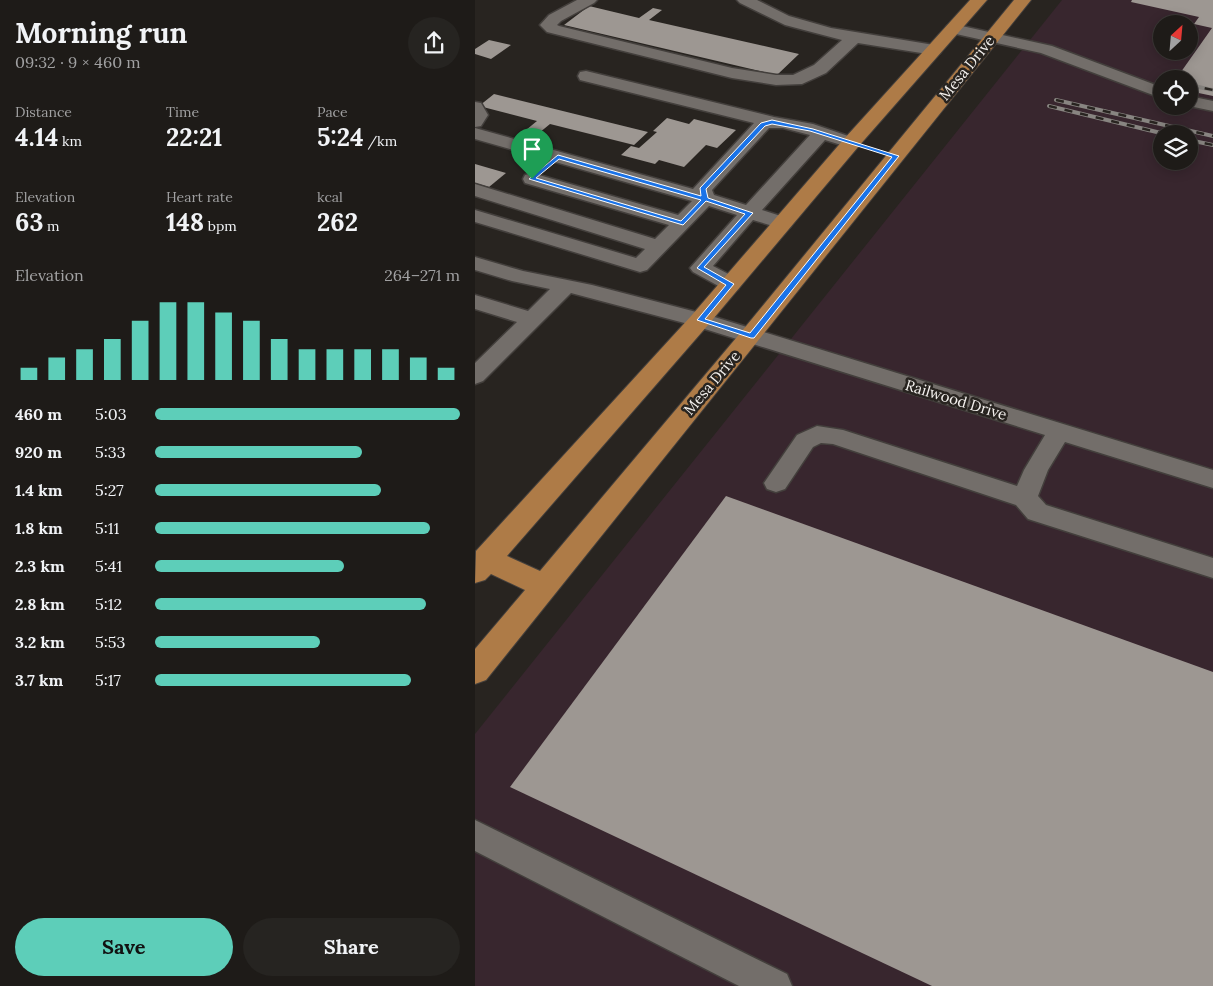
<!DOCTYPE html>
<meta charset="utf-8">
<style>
body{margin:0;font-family:Lora,serif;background:#262421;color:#f1f3f6;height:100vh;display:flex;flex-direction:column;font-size:19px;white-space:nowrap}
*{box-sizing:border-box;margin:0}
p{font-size:16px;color:#a1a1a2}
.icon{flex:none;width:28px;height:28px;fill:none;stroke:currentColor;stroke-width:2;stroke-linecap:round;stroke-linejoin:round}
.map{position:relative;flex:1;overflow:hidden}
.sheet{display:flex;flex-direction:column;background:#1e1b18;width:475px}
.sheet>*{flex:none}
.needle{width:32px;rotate:26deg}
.tools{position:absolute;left:678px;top:15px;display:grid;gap:10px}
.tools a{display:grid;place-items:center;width:45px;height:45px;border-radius:50%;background:#1e1b18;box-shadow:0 2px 12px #0003,0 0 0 1px #3c3937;font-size:25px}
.pin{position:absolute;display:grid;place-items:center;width:42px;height:42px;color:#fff;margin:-51px -21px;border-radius:50% 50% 50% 0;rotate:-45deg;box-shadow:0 0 5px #0007}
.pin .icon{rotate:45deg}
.round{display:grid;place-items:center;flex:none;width:52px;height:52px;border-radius:26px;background:#262421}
.overview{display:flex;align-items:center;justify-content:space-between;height:85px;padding:0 15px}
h1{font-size:28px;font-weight:700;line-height:38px}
.metrics{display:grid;grid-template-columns:repeat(3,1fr);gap:8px;height:85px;padding:5px 15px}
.metrics div{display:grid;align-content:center}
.metrics b{font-size:25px;font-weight:700}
.metrics small{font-size:14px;font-weight:400}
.metrics p{font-size:14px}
.chart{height:140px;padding:10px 15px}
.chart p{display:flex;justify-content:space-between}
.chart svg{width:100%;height:90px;margin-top:5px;stroke:#5dceb9;stroke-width:6}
.action{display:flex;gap:10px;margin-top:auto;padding:10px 15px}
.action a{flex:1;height:58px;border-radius:30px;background:#5dceb9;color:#111;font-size:20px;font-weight:700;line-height:58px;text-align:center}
.action a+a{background:#262421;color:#f1f3f6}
ul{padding:0 15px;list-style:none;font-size:16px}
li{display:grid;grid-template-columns:80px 60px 1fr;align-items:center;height:38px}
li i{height:12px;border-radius:6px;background:#5dceb9}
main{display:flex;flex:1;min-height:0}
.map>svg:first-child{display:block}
.industrial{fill:#38262e;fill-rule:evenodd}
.building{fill:#9d9792}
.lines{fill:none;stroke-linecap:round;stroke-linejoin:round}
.minor-casing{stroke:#433f3c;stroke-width:3}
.major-casing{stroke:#433f3c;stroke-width:2}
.minor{fill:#736e6a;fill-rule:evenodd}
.major{fill:#ae7b47;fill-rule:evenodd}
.rail-casing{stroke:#888581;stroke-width:4}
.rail{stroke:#282420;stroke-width:2.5;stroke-dasharray:8;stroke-linecap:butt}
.route{fill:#1a73e8;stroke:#fff;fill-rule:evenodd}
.labels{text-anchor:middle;stroke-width:5;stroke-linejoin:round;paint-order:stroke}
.street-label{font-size:15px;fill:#f4f1ee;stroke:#282420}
</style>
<main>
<section class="sheet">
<div class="overview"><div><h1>Morning run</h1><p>09:32 · 9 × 460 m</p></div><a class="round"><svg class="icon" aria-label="share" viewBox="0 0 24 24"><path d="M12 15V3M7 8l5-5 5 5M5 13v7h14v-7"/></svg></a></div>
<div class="metrics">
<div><p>Distance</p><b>4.14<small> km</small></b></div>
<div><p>Time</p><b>22:21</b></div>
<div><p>Pace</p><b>5:24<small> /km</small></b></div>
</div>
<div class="metrics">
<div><p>Elevation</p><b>63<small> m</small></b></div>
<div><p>Heart rate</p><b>148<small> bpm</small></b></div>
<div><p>kcal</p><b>262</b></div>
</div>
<div class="chart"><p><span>Elevation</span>264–271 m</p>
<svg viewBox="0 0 160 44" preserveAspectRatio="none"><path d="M5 44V38M15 44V33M25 44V29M35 44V24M45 44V15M55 44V6M65 44V6M75 44V11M85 44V15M95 44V24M105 44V29M115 44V29M125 44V29M135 44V29M145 44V33M155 44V38"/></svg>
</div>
<ul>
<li><b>460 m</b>5:03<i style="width:100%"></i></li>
<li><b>920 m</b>5:33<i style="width:68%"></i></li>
<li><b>1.4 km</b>5:27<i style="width:74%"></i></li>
<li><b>1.8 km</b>5:11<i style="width:90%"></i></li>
<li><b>2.3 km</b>5:41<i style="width:62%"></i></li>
<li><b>2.8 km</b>5:12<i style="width:89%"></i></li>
<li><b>3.2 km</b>5:53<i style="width:54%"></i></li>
<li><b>3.7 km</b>5:17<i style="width:84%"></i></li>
</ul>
<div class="action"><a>Save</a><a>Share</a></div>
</section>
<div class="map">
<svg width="738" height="986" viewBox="0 0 738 986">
<rect width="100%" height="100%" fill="#282420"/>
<!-- industrial -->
<path class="industrial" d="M587 0H738V986H0V734ZM686 24H714V51H686ZM686 79H714V106H686ZM686 134H714V161H686Z"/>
<!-- building -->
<g class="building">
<polygon points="657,0 738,0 738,96 714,91 714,79 701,79 737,28 719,24 724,17 656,2"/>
<polygon points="114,6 164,18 178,8 187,10 174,20 324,54 302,75 89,25"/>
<polygon points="14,40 36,45 16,59 0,54 0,49"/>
<polygon points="19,94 173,132 159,145 75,124 64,133 51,130 62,121 4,106"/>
<polygon points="192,118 214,124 219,119 261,130 242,148 231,145 209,167 184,160 180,164 146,155 156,146 164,148 182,132 178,131"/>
<polygon points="0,164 31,173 14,187 0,183"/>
<polygon points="251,496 738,672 738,986 457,986 35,787"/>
</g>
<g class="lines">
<defs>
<g id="minor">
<polygon points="102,0 122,0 119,3 86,21 82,25 84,26 257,68 301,75 318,75 339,65 367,40 310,25 265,3 262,0 282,0 314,16 356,28 459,45 465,47 467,50 465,53 459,55 383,43 351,73 327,84 301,85 257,78 72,32 65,25 74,15"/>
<polygon points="478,24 577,46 686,87 686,98 566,53 472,32 470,29 472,26"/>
<path d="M111 71 299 117 338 124 382 139 385 143 382 147 376 148 350 140 287 210 315 219 318 223 315 227 308 229 278 220 238 266 263 279 266 284 263 289 256 290 249 289 218 272 215 268 262 215 234 206 172 270 165 272 0 222V210L161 258 170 249 0 196V184L180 239 194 225 50 183 48 179 50 175 57 173 203 215 217 201 0 139V128L218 189 279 123 105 80 103 76 105 72ZM294 128H308L335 135 271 205 239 195 237 190Z"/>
<polygon points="714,96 738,101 738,111 714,106"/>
<polygon points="0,102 6,103 13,115 6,126 0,127"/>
<polygon points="0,257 48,271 117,285 233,315 738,470 738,488 590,442 573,470 563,496 571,505 738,558 738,578 553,519 541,505 358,444 346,443 338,447 310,489 301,492 292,489 289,483 322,435 342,426 368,430 542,486 549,470 570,435 217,325 96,293 8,381 0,384 0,363 42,322 0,309 0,295 53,311 75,289 37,281 0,270"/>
<polygon points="0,820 312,974 317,986 264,986 0,851"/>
</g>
<polygon id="major" points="495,0 512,0 383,147 233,325 32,556 65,571 267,331 539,0 556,0 11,680 0,684 0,649 50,590 16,574 10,580 0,583 1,551 217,315 369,139"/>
</defs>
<!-- minor casing -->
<use href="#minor" class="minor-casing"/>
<!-- major casing -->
<use href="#major" class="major-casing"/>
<!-- minor -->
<use href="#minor" class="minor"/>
<!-- major -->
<use href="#major" class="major"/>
<defs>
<g id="rail">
<polyline points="714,85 738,90"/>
<polyline points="581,100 738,136"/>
<polyline points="574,106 690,134"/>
<polyline points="714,140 738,145"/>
</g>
</defs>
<!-- rail casing -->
<use href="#rail" class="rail-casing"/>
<!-- rail -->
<use href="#rail" class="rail"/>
</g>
<!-- route -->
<path class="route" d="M297 120 338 129 424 156 279 338H276L222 320 251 285 222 268 270 214 231 201 208 225 54 179 83 155 226 196 225 188 286 123ZM297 124 335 131 417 157 275 333 230 319 259 284 229 267 278 213 233 198 231 189 290 126ZM84 159 226 200 206 221 61 178Z"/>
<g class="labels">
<!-- street labels -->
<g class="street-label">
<text transform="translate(492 68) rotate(-51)" y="5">Mesa Drive</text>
<text transform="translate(237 383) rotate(-50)" y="5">Mesa Drive</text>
<text transform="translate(481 400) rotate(17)" y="5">Railwood Drive</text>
</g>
</g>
</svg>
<div class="tools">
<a><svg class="needle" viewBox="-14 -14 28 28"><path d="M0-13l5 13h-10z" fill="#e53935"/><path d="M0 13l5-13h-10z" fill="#a1a1a2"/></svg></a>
<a><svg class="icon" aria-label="locate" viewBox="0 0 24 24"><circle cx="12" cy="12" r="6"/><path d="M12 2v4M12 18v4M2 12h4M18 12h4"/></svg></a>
<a><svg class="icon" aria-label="layers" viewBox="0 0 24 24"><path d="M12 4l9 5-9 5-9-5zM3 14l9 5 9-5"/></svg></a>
</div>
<div class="pin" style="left:57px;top:179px;background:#1e9e55"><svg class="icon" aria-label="arrive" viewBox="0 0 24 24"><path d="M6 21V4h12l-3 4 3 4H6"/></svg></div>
</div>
</main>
